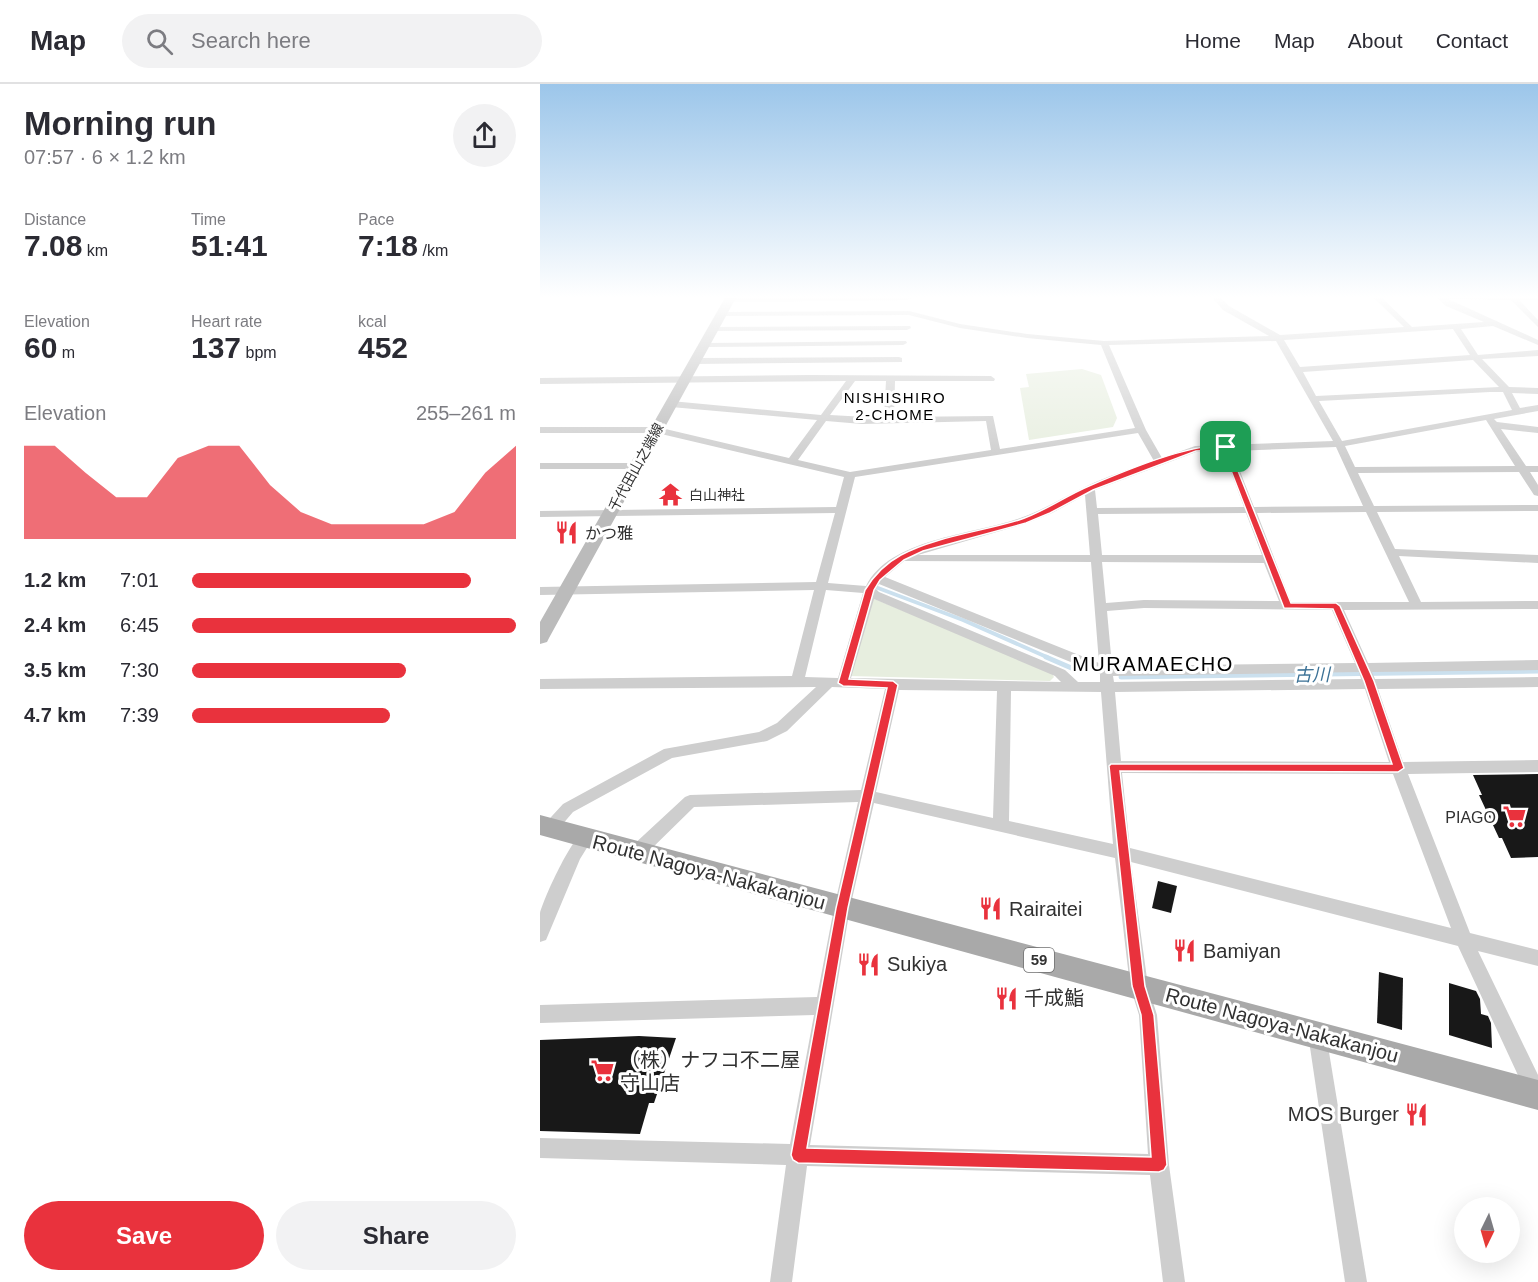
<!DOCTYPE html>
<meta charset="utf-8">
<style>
body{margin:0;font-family:Arial,"Noto Sans JP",sans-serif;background:#f2f2f3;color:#2b2b33;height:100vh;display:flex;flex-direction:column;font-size:22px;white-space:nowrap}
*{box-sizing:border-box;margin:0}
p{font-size:20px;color:#7c7c81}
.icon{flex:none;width:33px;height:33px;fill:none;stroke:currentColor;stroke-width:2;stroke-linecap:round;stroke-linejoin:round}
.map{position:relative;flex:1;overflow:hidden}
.side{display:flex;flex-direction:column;background:#fff;width:540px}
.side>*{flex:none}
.needle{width:39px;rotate:185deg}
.buttons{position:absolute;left:914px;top:1113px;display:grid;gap:12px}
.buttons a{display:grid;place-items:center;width:66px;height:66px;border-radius:50%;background:#fff;box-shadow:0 6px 24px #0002;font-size:30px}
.pin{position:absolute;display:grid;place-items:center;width:51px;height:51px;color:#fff;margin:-26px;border-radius:12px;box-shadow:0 3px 9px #0006}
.round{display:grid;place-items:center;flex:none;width:63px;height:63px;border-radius:32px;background:#f2f2f3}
.overview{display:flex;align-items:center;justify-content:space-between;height:102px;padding:0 24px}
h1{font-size:33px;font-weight:600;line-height:45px}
.figures{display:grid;grid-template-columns:repeat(3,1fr);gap:9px;height:102px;padding:6px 24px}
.figures div{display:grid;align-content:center}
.figures b{font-size:30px;font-weight:600}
.figures small{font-size:16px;font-weight:400}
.figures p{font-size:16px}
.chart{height:168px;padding:12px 24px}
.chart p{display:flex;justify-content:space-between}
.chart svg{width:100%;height:108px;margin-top:6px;fill:#e9323d;opacity:.7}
.button{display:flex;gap:12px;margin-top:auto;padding:12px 24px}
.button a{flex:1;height:69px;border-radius:36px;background:#e9323d;color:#fff;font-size:24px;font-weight:600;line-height:69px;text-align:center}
.button a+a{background:#f2f2f3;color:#2b2b33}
ul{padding:0 24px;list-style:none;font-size:20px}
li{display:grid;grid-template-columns:96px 72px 1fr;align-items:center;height:45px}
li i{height:15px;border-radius:8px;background:#e9323d}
header{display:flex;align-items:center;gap:36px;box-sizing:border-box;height:84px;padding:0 30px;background:#fff;border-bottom:2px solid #e1e1e2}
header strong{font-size:28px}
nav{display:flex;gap:33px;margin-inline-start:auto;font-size:21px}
.search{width:420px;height:54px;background:#f2f2f3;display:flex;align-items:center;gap:15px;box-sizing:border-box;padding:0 21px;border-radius:33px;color:#7c7c81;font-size:22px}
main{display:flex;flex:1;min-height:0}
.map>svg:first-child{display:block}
.green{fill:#e7eedf}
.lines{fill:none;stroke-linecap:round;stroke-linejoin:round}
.stream-far1{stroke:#cbe0ee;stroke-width:4}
.stream{stroke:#cbe0ee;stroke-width:5}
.building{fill:#181818}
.street{fill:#cecece;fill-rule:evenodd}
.secondary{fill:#bbb;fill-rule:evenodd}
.primary{fill:#a9a9a9;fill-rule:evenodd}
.route{fill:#e9323d;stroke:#fff;stroke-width:1.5;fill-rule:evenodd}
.labels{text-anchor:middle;stroke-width:6;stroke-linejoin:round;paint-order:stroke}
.far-street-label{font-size:14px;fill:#313131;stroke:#fff}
.far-poi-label{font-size:14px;fill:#313131;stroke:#fff;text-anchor:start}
.far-neighbourhood-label{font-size:15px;letter-spacing:1.5px;fill:#000;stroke:#fff}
.shield{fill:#fff;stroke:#6f6f6f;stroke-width:1.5}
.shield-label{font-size:15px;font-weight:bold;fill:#313131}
.poi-label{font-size:16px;fill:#313131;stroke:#fff;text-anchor:start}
.water-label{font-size:18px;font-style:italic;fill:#3c7296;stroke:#fff}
.quarter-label{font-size:20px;letter-spacing:1.5px;fill:#000;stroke:#fff}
.near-street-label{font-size:20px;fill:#313131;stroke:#fff}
.near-poi-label{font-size:20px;fill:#313131;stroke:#fff;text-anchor:start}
</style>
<header>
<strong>Map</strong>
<div class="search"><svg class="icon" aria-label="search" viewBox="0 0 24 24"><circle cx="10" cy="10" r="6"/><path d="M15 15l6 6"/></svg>Search here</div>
<nav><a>Home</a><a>Map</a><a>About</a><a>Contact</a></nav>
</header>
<main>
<section class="side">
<div class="overview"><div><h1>Morning run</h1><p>07:57 · 6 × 1.2 km</p></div><a class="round"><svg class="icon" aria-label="share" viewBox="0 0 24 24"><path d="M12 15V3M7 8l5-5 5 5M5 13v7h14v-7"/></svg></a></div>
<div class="figures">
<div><p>Distance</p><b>7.08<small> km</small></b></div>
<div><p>Time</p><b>51:41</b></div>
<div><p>Pace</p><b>7:18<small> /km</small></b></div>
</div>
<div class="figures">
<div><p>Elevation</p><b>60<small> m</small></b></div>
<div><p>Heart rate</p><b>137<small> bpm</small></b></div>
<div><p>kcal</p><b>452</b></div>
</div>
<div class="chart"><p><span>Elevation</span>255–261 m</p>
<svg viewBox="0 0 160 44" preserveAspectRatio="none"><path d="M0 44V6L10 6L20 17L30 27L40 27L50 11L60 6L70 6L80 22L90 33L100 38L110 38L120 38L130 38L140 33L150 17L160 6V44z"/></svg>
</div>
<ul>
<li><b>1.2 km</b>7:01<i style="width:86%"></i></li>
<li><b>2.4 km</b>6:45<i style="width:100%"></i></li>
<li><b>3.5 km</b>7:30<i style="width:66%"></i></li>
<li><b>4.7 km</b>7:39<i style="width:61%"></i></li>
</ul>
<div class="button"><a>Save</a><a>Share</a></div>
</section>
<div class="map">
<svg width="998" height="1198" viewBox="0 0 998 1198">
<rect width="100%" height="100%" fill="#fff"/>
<!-- green -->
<g class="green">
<polygon points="542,285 561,291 577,334 573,343 489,356 480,304 489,303 486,290"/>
<polygon points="332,514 511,588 514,593 510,597 309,592"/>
</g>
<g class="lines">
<!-- stream-far1 -->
<polyline class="stream-far1" points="338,504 423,536 509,574"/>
<!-- stream -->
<g class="stream">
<polyline points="506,573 536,586"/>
<polyline points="581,593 998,587"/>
</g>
</g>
<!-- building -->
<g class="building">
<polygon points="998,690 998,773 971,774 962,754 959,754 939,711 942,711 933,691"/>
<polygon points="618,797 637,802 631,829 612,824"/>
<polygon points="839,888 863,894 862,946 837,939"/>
<polygon points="909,899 936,907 940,915 941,930 948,932 951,939 952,964 909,951"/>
<polygon points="99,952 136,954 114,1019 109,1019 100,1050 0,1047 0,956"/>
</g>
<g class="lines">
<!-- street -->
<g class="street">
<polygon points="370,212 371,214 367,216 189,218 185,216 189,214"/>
<path d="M671 212H679L689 222 740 251 864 243 832 212H840L872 243 944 238 906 222 895 212H998V216H979L998 236V243L971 216 908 215 998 256V261L953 242 921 245 938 271 998 266V272L942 275 969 303 998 304V310L972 309 980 324 998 321V327L954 335 957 338 998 343V349L961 345 986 382H998V388H990L998 401V412L994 411 979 388 818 389 834 422 998 421V427L837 428 855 465 998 471V479L859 472 881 518 998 517V525L804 526 828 579 998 576V586L832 588 835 595 998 593V603L838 605 863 678 998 676V688L868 690 930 849 998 866V882L938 867 998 991V1019L990 1017 918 862 591 778 608 902 617 931 629 1081 645 1198H623L610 1091 267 1082 252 1198H230L246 1081 0 1074V1054L250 1060 274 931 0 939V921L277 913 294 824 318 718 154 723 103 773 97 775 91 773 89 768 91 763 145 713 150 711 321 706 345 605 292 603 247 647 227 657 132 674 33 728 15 749 9 750 3 749 1 744 23 720 124 665 219 648 237 639 276 603 0 605V595L252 592 274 506 0 511V503L276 498 295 429 0 433V427L296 423 304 393 117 349H0V343H117L249 374 277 336 131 323 126 320 131 317 281 331 306 297 0 300V294L269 291 451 292 455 295 454 297H355L354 333 453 332 460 365 595 344 561 261 487 254 420 244 369 231 182 232 178 230 182 228 369 227 420 240 487 250 564 257 729 252 683 226ZM913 245 930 271 760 283 744 256ZM736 257 793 357 655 362 622 374 606 346 569 261ZM933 276 959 303 776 312 763 288ZM315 297H346L344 334 290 331ZM950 308H963L972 326 802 357 779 317ZM946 336 975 382 815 383 805 362ZM286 337 322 340 446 337 451 366 310 388 258 376ZM598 349 614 377C591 385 567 392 545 403 524 413 505 425 483 433 436 451 351 453 326 502L288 499 315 393ZM796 363 823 422 714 423 692 367ZM683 367 704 423 557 424 555 406 656 368ZM545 411 550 471H378L487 439 512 429ZM826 428 869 518H751L717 429ZM706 429 722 471H562L558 430ZM364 477 551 478 559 579 345 493ZM562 478 724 479 739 517 604 516 566 519ZM339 500 560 590V598H538L525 586 339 508 336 505ZM286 506 323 509 298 594 265 593ZM334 515 515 592 521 598 311 594ZM604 524 792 526 815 579 572 582 567 527ZM819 588 821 595 574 598 573 592ZM825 605 849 678 581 677 575 608ZM359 606 457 607 453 734 336 708ZM471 607 561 608 573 760 469 737ZM582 689 853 690 911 844 590 764ZM334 719 575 774 590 902 599 931 608 1070 270 1061 310 824Z"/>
<polygon points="370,242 371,244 367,246 173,247 169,245 173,243"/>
<polygon points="366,257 367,259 363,261 165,263 161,261 165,259"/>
<polygon points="359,273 362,274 362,278 155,280 151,277 155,274"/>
<polygon points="0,379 96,379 101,382 96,385 0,385"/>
<path d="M45 747 51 749 53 754 40 775 6 856 0 858C0 849 0 838 0 829 4 814 32 752 45 747Z"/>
<polygon points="777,941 784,943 786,950 827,1198 805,1198 768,950 770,943"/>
</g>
<!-- secondary -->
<polygon class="secondary" points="186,212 197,212 9,554 7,558 0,560 0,538"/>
<!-- primary -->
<polygon class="primary" points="0,731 998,996 998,1026 0,751"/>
</g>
<!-- sky -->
<linearGradient id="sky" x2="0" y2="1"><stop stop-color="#9cc6ea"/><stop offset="0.56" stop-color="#fff"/><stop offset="1" stop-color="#fff" stop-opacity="0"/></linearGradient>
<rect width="998" height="380" fill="url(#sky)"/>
<!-- route -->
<path class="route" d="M688 362 751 519H796L800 522 834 597 864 684 858 688 580 687 605 902 614 931 627 1081 624 1086 619 1088 258 1079 253 1076 251 1071 296 824 347 604 303 602 298 599 325 506C334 491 346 479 361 471 397 452 440 448 479 436 504 428 525 412 549 402 584 387 652 358 688 362ZM683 366 744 524 793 525 824 597 852 680H571L569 682 592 902 601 931 611 1073 267 1064 308 824 358 601 353 597 309 595 334 506 340 496 364 476 383 467 486 439 510 429 553 406 656 367Z"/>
<!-- icons -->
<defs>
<symbol id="temple-bare" viewBox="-9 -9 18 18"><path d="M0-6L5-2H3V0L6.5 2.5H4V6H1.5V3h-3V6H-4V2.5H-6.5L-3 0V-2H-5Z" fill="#e9323d" stroke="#fff" stroke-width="2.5" paint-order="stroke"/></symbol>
<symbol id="restaurant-bare" viewBox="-9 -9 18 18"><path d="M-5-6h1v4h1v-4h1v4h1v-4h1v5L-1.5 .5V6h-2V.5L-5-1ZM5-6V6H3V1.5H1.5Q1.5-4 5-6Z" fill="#e9323d" stroke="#fff" stroke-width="2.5" paint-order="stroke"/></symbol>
<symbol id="supermarket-bare" viewBox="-9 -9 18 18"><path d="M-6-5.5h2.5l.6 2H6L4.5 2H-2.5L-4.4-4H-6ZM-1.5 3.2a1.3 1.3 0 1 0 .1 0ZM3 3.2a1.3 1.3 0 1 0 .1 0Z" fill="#e9323d" stroke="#fff" stroke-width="2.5" paint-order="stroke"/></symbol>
</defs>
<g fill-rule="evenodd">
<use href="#temple-bare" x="114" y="394" width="33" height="33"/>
<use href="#restaurant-bare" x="10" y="432" width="33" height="33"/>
<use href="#supermarket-bare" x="958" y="716" width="33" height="33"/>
<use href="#restaurant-bare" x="434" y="808" width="33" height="33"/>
<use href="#restaurant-bare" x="628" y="850" width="33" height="33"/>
<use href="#restaurant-bare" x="312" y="864" width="33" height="33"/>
<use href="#restaurant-bare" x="450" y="898" width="33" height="33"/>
<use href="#supermarket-bare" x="46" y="970" width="33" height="33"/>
<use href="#restaurant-bare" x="860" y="1014" width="33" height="33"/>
</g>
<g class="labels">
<!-- far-street labels -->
<g class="far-street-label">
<text transform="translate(96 383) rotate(-61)" y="5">千代田山之端線</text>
</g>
<!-- far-poi labels -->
<g class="far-poi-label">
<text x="149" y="416">白山神社</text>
</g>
<!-- far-neighbourhood labels -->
<g class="far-neighbourhood-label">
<text x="355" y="319">NISHISHIRO<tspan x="355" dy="17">2-CHOME</tspan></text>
</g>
<!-- shield labels -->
<rect class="shield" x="484" y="864" width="30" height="24" rx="4.5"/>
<g class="shield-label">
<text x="499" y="881">59</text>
</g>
<!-- poi labels -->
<g class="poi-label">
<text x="45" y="455">かつ雅</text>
<text x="956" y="739" text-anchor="end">PIAGO</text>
</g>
<!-- water labels -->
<g class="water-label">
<text transform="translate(772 591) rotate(-1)" y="6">古川</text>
</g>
<!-- quarter labels -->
<g class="quarter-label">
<text x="613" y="587">MURAMAECHO</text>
</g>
<!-- near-street labels -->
<g class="near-street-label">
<text transform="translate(169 788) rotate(15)" y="7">Route Nagoya-Nakakanjou</text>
<text transform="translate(742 941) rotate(15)" y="7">Route Nagoya-Nakakanjou</text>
</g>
<!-- near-poi labels -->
<g class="near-poi-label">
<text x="469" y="832">Rairaitei</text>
<text x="663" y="874">Bamiyan</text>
<text x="347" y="887">Sukiya</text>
<text x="484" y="921">千成鮨</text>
<text x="80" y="983">（株）ナフコ不二屋<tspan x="80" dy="23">守山店</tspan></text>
<text x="859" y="1037" text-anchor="end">MOS Burger</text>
</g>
</g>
</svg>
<div class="buttons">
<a><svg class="needle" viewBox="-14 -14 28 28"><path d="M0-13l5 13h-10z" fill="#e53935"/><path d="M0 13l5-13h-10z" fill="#7c7c81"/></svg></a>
</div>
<div class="pin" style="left:686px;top:363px;background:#1e9e55"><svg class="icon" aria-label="arrive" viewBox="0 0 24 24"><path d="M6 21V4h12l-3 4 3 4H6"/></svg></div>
</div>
</main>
